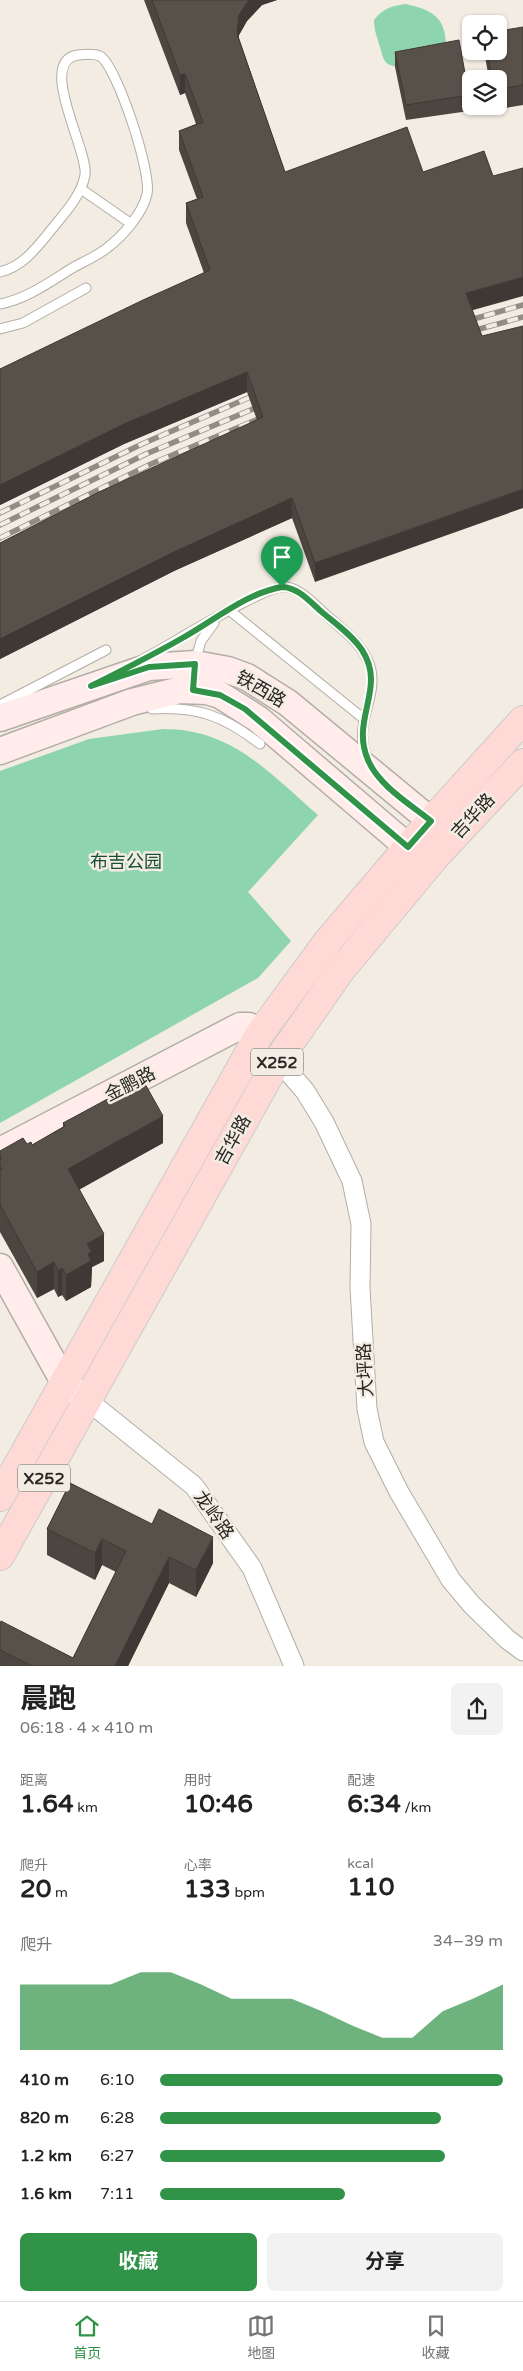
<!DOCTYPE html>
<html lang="zh">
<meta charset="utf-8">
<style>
body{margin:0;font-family:"Varela Round","Noto Sans SC",sans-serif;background:#f2f2f2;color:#222;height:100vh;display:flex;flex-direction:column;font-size:19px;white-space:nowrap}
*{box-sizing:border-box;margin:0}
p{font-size:16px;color:#767676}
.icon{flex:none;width:28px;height:28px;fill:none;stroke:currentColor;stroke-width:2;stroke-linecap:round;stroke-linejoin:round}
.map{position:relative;height:1666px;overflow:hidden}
.side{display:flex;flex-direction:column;background:#fff;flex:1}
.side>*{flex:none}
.controls{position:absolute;left:462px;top:15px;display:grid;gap:10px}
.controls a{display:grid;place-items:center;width:45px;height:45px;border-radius:8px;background:#fff;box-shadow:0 1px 4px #0004;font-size:25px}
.pin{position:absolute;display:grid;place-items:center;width:42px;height:42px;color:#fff;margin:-51px -21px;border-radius:50% 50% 50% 0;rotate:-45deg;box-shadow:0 0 5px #0007}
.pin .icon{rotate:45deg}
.round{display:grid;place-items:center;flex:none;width:52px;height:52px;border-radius:8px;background:#f2f2f2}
.summary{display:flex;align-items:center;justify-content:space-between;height:85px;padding:0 20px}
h1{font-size:28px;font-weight:700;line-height:38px}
.stats{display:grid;grid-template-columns:repeat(3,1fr);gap:8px;height:85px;padding:5px 20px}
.stats div{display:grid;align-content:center}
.stats b{font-size:25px;font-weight:700}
.stats small{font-size:14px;font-weight:400}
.stats p{font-size:14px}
.chart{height:140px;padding:10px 20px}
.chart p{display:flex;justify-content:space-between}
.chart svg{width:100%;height:90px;margin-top:5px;fill:#319348;opacity:.7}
.action{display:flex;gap:10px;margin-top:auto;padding:10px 20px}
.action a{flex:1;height:58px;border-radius:8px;background:#319348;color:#fff;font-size:20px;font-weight:700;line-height:58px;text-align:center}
.action a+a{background:#f2f2f2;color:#222}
ul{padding:0 20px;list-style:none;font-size:16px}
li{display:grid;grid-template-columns:80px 60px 1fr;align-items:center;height:38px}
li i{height:12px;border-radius:6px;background:#319348}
.dock{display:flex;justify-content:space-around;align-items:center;height:70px;border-top:1px solid #e0e0e0;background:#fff;font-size:14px;color:#767676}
.dock a{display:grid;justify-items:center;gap:2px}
.dock .active{color:#319348}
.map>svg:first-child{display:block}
.green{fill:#8ed4af}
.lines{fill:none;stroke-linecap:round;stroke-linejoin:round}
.lane-casing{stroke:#b3aea5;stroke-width:11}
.street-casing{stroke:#b3aea5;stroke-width:21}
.secondary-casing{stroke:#b3aea5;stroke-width:29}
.primary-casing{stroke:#cccbca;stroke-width:30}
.lane{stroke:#fff;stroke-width:9}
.street{stroke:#fff;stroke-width:19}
.secondary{stroke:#ffeceb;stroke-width:26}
.primary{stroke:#ffd9d6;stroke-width:28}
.rail-casing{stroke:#918d86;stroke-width:5.5}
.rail{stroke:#f2ece3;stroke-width:4;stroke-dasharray:11;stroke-linecap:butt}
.wall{fill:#4c4640}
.shaded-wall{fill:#3e3934}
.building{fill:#58514a;stroke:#3e3934}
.route-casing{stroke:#fff;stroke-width:10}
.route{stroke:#319348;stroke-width:6}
.labels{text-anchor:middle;stroke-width:5;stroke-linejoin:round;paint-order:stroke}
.shield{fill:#f2ece3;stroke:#65625d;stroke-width:1}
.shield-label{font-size:16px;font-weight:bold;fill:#292723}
.street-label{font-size:18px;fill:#292723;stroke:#f2ece3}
.park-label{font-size:18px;fill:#174f36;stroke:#f2ece3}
</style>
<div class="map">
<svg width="523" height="1666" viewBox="0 0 523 1666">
<rect width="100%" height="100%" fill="#f2ece3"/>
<!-- green -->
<g class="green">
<path d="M406 4C431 10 445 16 446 44 434 53 403 73 388 64 383 61 382 53 380 47 377 37 374 30 374 20 383 8 392 6 406 4Z"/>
<path d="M163 729C233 729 269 773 318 815L248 892 291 941 258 978 0 1123V771L89 739Z"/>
</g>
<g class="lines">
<defs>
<g id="lane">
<polyline points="81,189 130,223"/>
<path d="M0 272C21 267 34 251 47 235 60 218 81 198 85 175 89 151 36 61 78 55 85 54 93 53 100 56 117 66 152 173 147 194 143 213 123 236 107 248 97 256 85 261 74 267 51 281 27 299 0 304"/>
<polyline points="0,329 23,323 86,288"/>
<polyline points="229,610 364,719"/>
<path d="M145 658C169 646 266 584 286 587 303 589 319 610 332 620 348 634 366 648 371 670 377 701 353 721 367 759"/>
<polyline points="195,662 201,641 214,623"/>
<polyline points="0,705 106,650"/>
<path d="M152 709C197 706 224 716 260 744"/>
</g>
<g id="street">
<polyline points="278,1060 305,1091 324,1122 352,1181 361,1224 360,1288 367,1409 374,1442 399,1492 451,1580 472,1605 507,1639 523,1651"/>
<polyline points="87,1400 194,1486 252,1568 294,1666"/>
</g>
<g id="secondary">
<polyline points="0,718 149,667 195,664 228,670 247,677 288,703 431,821"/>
<polyline points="0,751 132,702 180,690 207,691 220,695 258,719 408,847"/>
<polyline points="0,1151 240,1026 249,1026 259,1035"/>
<polyline points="0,1267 64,1382 87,1400"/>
</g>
<g id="primary">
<polyline points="0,1497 259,1035 328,941 408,847 523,720"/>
<polyline points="0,1556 278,1060 341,970 435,857 523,763"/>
</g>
</defs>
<!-- lane casing -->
<use href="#lane" class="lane-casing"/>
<!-- street casing -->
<use href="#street" class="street-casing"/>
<!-- secondary casing -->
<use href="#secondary" class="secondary-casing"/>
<!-- primary casing -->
<use href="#primary" class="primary-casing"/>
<!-- lane -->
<use href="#lane" class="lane"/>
<!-- street -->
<use href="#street" class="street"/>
<!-- secondary -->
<use href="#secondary" class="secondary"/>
<!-- primary -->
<use href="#primary" class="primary"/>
<defs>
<g id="rail">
<polyline points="463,322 523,305"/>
<polyline points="465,333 523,317"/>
<polyline points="0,513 142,444 262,392"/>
<polyline points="0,525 146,454 265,404"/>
<polyline points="0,538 151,464 270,414"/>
</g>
</defs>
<!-- rail casing -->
<use href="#rail" class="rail-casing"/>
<!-- rail -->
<use href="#rail" class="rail"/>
</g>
<!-- wall -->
<g class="wall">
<polygon points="144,0 277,0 262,5 247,21 239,35 239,38 285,172 473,310 315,582 292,518 174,571 0,659 0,543 257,420 247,392 124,444 0,505 0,369 204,273 186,223 186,203 197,199 179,150 179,131 196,124 185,93 180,95"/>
<polygon points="523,27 523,105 494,110 494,106 499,106 499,79 489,79 484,51 499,51"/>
<polygon points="395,52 469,95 469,111 406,120 395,67"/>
<polygon points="63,1123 163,1143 79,1189 104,1261 92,1267 91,1287 66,1301 62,1295 58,1297 54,1289 37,1298 0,1232 0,1151 32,1145 63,1127"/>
<polygon points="70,1483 213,1563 196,1597 169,1583 128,1666 0,1666 0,1623 73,1658 116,1572 102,1565 95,1580 47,1555 47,1529"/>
</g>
<!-- shaded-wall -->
<g class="shaded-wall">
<polygon points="249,0 277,0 262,5 247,21 239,35 237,54 237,34 239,15"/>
<polygon points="185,74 185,93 180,95 180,75"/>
<polygon points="523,277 523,296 466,312 466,293"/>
<polygon points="247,372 247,392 124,444 0,505 0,485 124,424"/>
<polygon points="523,489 523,508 315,582 315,563"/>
<polygon points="292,498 292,518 174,571 0,659 0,639 174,552"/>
<polygon points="163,1116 163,1143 68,1196 68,1169"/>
<polygon points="104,1234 104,1261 92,1267 91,1287 66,1301 66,1275 87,1244"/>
<polygon points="54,1262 54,1289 37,1298 37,1272"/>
<polygon points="62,1268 62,1295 58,1297 58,1271"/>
<polygon points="213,1537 213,1563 196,1597 196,1570"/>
<polygon points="102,1539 102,1565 95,1580 95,1553"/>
<polygon points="169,1557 169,1583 128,1666 115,1666"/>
</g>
<!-- building -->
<g class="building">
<polygon points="152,0 249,0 239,15 237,34 285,172 407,127 423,172 484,151 493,176 523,168 523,277 466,293 482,336 523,326 523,489 315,563 292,498 174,552 0,639 0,543 99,492 263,417 247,372 124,424 0,485 0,369 143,300 210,270 186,203 203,197 179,131 203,122 185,74 180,75"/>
<polygon points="523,27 523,85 499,89 499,79 492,79 487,51 499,51 499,31"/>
<polygon points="459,40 469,95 406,105 395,52"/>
<polygon points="144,1082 163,1116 68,1169 104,1234 87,1244 92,1252 88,1254 91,1261 66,1275 62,1268 58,1271 54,1262 37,1272 0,1205 0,1170 2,1169 0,1166 0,1159 1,1159 0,1156 0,1151 23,1138 27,1144 31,1142 32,1145 65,1126 63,1123 126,1089 128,1091"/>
<polygon points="70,1483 152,1524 159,1509 213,1537 196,1570 169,1557 115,1666 32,1666 0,1650 0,1623 1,1621 73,1658 126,1551 102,1539 95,1553 47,1529"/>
</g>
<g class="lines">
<defs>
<path id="route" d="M282 587C298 587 311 603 323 613 336 624 352 635 362 650 387 688 350 719 368 760 379 786 410 804 431 821L408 847 245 709 220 695 193 690 195 664 149 667 91 686C123 670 155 654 186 636 216 619 247 593 282 587Z"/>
</defs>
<!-- route casing -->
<use href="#route" class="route-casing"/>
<!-- route -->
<use href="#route" class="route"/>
</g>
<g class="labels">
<!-- shield labels -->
<g class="shield">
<rect x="251" y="1048.5" width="52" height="27" rx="4"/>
<rect x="18" y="1464.5" width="52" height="27" rx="4"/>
</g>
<g class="shield-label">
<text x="277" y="1068">X252</text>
<text x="44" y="1484">X252</text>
</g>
<!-- street labels -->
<g class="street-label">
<text transform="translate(261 689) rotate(30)" y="6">铁西路</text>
<text transform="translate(473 816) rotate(-47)" y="6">吉华路</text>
<text transform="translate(130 1084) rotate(-27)" y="6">金鹏路</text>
<text transform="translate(233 1140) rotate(-61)" y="6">吉华路</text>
<text transform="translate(365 1370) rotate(-93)" y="6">大坪路</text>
<text transform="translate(214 1515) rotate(55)" y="6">龙岭路</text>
</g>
<!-- park labels -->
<g class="park-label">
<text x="126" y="868">布吉公园</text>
</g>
</g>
</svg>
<div class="controls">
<a><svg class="icon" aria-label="locate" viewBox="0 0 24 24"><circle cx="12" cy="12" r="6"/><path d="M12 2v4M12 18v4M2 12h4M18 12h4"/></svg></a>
<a><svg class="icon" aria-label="layers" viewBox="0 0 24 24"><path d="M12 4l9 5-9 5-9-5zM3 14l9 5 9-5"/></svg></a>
</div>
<div class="pin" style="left:282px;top:587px;background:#1e9e55"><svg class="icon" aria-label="arrive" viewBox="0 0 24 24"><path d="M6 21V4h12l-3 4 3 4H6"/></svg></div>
</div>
<section class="side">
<div class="summary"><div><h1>晨跑</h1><p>06:18 · 4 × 410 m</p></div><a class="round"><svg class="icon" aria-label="share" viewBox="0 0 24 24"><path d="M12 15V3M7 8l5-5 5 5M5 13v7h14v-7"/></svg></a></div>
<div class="stats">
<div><p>距离</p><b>1.64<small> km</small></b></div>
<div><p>用时</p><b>10:46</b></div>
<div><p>配速</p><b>6:34<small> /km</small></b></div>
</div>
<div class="stats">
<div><p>爬升</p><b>20<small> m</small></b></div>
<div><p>心率</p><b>133<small> bpm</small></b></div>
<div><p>kcal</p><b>110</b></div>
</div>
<div class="chart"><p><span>爬升</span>34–39 m</p>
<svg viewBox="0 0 160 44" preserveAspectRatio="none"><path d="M0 44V12L10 12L20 12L30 12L40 6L50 6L60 12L70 19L80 19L90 19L100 25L110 32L120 38L130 38L140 25L150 19L160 12V44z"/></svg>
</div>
<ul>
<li><b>410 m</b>6:10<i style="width:100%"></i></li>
<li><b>820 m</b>6:28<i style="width:82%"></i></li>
<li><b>1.2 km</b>6:27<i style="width:83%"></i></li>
<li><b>1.6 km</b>7:11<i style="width:54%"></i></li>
</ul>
<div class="action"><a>收藏</a><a>分享</a></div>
</section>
<nav class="dock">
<a class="active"><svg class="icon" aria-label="home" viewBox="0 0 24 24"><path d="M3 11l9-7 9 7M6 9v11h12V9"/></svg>首页</a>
<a><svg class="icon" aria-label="map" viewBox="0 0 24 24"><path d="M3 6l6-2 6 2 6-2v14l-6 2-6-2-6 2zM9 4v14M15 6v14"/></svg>地图</a>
<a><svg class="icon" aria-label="saved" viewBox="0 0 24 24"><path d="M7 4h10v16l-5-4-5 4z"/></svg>收藏</a>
</nav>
